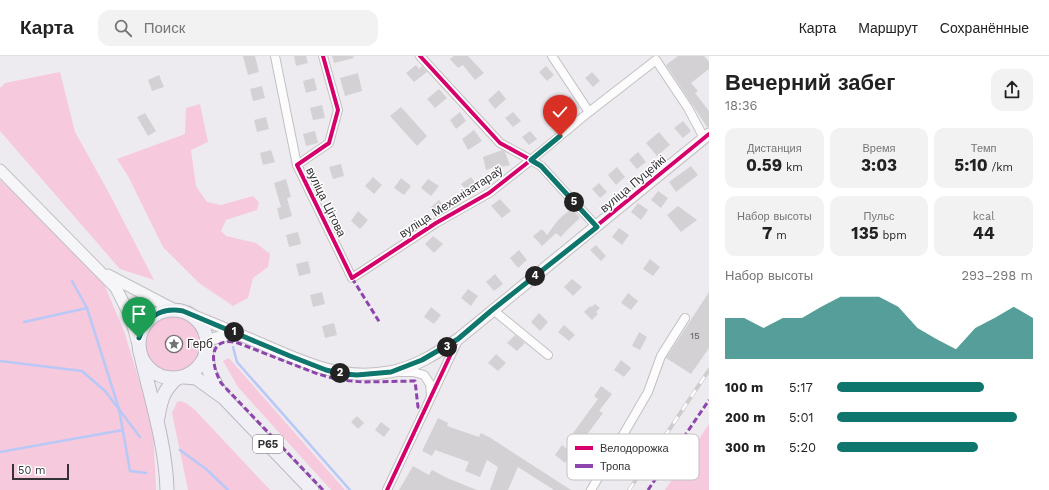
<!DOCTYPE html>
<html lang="ru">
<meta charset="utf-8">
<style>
body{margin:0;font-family:"Work Sans",sans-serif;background:#f2f2f2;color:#222;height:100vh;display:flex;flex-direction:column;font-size:15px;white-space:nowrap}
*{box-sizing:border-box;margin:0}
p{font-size:13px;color:#767676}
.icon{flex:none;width:22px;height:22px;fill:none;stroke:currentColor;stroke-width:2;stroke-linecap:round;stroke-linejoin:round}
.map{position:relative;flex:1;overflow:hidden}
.side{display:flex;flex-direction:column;background:#fff;width:340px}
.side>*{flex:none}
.scale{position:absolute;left:12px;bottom:10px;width:57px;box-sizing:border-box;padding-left:4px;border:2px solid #333134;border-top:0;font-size:11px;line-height:14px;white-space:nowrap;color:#333134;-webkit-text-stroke:3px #fff;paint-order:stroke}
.pin{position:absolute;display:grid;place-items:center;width:34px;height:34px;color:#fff;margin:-41px -17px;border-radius:50% 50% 50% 0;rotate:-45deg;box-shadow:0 0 4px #0007}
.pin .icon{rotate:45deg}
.km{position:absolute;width:20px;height:20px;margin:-10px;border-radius:50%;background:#222;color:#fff;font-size:11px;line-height:20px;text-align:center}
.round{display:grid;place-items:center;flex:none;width:42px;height:42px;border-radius:12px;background:#f2f2f2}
.headline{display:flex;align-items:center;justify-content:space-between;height:68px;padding:0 16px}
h1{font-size:22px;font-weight:700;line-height:30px}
.metrics{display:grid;grid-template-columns:repeat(3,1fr);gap:6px;height:68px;padding:4px 16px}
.metrics div{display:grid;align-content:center;border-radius:10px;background:#f2f2f2;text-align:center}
.metrics b{font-size:17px;font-weight:700}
.metrics small{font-size:11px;font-weight:400}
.metrics p{font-size:11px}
.chart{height:112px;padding:8px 16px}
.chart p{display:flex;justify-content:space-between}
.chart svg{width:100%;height:72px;margin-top:4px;fill:#0f766e;opacity:.7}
ul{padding:0 16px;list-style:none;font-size:13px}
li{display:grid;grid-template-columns:64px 48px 1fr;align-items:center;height:30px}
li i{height:10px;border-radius:5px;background:#0f766e}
header{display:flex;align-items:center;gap:24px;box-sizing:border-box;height:56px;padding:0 20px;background:#fff;border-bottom:1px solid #e0e0e0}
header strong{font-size:19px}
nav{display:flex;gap:22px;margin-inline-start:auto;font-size:14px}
.search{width:280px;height:36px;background:#f2f2f2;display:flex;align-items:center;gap:10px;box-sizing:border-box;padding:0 14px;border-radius:12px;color:#767676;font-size:15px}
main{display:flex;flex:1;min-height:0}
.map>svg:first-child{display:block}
.green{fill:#f6c9dc}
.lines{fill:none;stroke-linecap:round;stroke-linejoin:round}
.stream{stroke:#b8c8f7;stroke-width:2.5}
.building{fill:#d4d1d4}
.street-casing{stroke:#c2c0c3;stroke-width:10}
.secondary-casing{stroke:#c2c0c3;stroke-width:13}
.primary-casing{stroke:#bbb8c5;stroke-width:15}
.street{stroke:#fcfcfd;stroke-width:8}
.secondary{stroke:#f6f6f9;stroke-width:11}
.primary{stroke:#f1eff6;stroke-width:13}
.rail-casing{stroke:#cecdce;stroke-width:4}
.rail{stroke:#fff;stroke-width:2.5;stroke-dasharray:8;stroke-linecap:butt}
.quiet{stroke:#8e44ad;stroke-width:3;stroke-dasharray:6 3;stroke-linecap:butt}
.cycleway-casing{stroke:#fff;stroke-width:6}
.cycleway{stroke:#d6006c;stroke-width:4}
.route-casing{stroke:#fff;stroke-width:8}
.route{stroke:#0f766e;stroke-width:5}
.labels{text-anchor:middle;stroke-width:3;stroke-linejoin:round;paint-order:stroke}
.number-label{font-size:10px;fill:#5b595c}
.shield{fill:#fff;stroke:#706f71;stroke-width:1}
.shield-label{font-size:11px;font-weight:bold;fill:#333134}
.street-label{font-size:12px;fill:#333134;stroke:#fff}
.poi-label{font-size:12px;fill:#333134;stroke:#fff;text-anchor:start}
.key{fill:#fff;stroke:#c2c1c2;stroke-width:1}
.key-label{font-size:11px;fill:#333134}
</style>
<header>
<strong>Карта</strong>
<div class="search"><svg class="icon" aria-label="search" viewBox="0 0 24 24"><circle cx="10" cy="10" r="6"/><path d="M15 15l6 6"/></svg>Поиск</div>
<nav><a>Карта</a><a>Маршрут</a><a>Сохранённые</a></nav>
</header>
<main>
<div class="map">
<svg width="709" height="434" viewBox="0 0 709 434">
<rect width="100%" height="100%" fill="#eeebf0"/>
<!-- green -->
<g class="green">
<polygon points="60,16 75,76 109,137 154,224 120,213 0,75 0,32 5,27"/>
<polygon points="200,48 208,86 191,94 196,130 207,146 221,149 253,140 259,146 257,154 226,164 221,175 226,180 256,187 270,198 268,211 253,222 248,242 233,250 199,227 163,191 128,120 117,103 185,78 186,52"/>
<polygon points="0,124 101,221 124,275 153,370 156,434 0,434"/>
<circle cx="173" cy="288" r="28"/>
<polygon points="229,302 345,434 331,434 238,331 223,305"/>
<polygon points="180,345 186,347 195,354 270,434 188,434 172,357 177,346"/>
<polygon points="709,368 709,434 665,434"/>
</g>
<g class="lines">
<!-- stream -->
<g class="stream">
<polyline points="87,252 119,353 130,415 146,417"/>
<polyline points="24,266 87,252 72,225"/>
<polyline points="233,291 237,306 350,434"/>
<polyline points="0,305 82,315 105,335 140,381"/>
<polyline points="180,394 206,413 228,434"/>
<polyline points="0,396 123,374"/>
</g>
</g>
<!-- building -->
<g class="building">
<polygon points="243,0 255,0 259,16 248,19"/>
<polygon points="294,0 306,0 308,7 296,10"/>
<polygon points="332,0 353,0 354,2 334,7"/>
<polygon points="454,0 468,0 484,17 475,24 463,9 458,12 450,3"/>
<polygon points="678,0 704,0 709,6 709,13 691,27 698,35 695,37 709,55 709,71 707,71 666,9"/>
<polygon points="416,9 419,13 422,10 427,16 414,26 406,17"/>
<polygon points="546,10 554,19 547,25 539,16"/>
<polygon points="592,16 600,25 593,31 585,22"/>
<polygon points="358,17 362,35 345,40 340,22"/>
<polygon points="159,19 164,31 152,35 148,24"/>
<polygon points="314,22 317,34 306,37 303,25"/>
<polygon points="262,30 265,42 253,45 250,33"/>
<polygon points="439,33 447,42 435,52 427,43"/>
<polygon points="499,34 506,43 495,53 488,44"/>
<polygon points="570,40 579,52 571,58 562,47"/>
<polygon points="322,49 325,62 313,64 310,52"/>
<polygon points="401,51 427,80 417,90 390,60"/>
<polygon points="460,56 466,65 456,73 450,64"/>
<polygon points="513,56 521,65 513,71 505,62"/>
<polygon points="145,57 156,75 148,80 137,61"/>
<polygon points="266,61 269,73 257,76 254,64"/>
<polygon points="683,65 691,75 683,82 674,72"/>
<polygon points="474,74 482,85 468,94 462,83"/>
<polygon points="315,75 318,87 306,90 303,78"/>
<polygon points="530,75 537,83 529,89 522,81"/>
<polygon points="659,76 670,89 657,100 646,87"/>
<polygon points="271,94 275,106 263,109 260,97"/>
<polygon points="502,94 505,96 510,109 502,111 497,110 486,114 483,101"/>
<polygon points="638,96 646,106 637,113 629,104"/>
<polygon points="341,108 344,120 333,123 329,111"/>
<polygon points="691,110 698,119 676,136 669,126"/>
<polygon points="617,111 625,121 616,129 608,119"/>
<polygon points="373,121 382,129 374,138 365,130"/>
<polygon points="471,121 478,131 469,138 461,128"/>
<polygon points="401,122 411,130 404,139 394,132"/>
<polygon points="286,123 291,141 287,142 292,160 280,164 277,152 281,151 274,127"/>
<polygon points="428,123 439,130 431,140 421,132"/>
<polygon points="599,127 607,136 600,142 592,133"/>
<polygon points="658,135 668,142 661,152 651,144"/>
<polygon points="500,143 511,155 502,162 491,150"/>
<polygon points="439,144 447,154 437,160 430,152"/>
<polygon points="638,147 648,154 641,164 631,156"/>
<polygon points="678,150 697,164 681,176 667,159"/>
<polygon points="572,152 580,162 567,174 561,181 556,177 542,190 533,180 542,173 547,179 558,164"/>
<polygon points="358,155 368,164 360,173 351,165"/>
<polygon points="619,172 629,179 622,189 612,181"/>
<polygon points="298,176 301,188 289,191 286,179"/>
<polygon points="433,180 443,188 434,197 425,188"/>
<polygon points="596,189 606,200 601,205 590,194"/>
<polygon points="519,194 527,204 518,212 510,202"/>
<polygon points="650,203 660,211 653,220 643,213"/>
<polygon points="308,205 311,217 299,220 296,208"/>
<polygon points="495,218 503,228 494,235 486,226"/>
<polygon points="572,223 582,231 573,240 564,231"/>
<polygon points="468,233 478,240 471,250 461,242"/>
<polygon points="322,236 325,248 313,251 310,239"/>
<polygon points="709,236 709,292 691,318 666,302"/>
<polygon points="628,237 638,245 631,254 621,247"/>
<polygon points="595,248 600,252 596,256 598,258 592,264 584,256 590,250 592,251"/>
<polygon points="431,251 441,259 434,268 424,261"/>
<polygon points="539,257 548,266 540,275 531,266"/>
<polygon points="334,267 337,279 325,282 322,270"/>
<polygon points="564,269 575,279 569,285 558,276"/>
<polygon points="639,276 647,281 640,294 632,290"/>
<polygon points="515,279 525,287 517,295 507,287"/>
<polygon points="496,298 506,307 498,315 488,307"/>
<polygon points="621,304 631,312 624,321 614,314"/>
<polygon points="601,330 612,338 599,355 603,357 583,384 573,377 598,343 594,340"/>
<polygon points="357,360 364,367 358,373 351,366"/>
<polygon points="438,362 448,367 447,370 479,381 481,377 489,381 571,434 554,434 518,411 508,434 490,434 498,411 487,404 480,421 465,415 469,406 435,394 432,400 422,395"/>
<polygon points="381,366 390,373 384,381 375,374"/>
<polygon points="562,389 572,397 565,407 555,399"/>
<polygon points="413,410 429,419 432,414 447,422 477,434 399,434"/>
</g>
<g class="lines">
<defs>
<g id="street">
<polyline points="275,0 297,109"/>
<polyline points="323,0 338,54 329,87 297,109 352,222 436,167 489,137 531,104 500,87 420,0"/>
<polyline points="552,0 589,56"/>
<polyline points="597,171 541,110 531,104 589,56 656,4 688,52 704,82"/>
<polyline points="493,254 548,299"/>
<polyline points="401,316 413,316 424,319 430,328 431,339"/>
<polyline points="387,434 458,284"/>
<polyline points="591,434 648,336 661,300 685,262"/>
</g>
<g id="secondary">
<polyline points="0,114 116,232 130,260 139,291"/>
<polyline points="108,219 173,253"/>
<path d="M192 259C214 268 236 277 257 286 301 305 340 325 389 316 414 312 437 297 458 283L709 78"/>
<polyline points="208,284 227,279 239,279"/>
</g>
<g id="primary">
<circle cx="173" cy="288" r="34"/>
<polyline points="206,295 209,315 220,336"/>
<path d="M142 304C152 346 166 391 167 434"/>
<polyline points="184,321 196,322 224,342 312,434"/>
<path d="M158 361C161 344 163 335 176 323"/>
</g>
</defs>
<!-- street casing -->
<use href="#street" class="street-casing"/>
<!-- secondary casing -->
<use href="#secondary" class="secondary-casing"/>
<!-- primary casing -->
<use href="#primary" class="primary-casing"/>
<!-- street -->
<use href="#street" class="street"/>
<!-- secondary -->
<use href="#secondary" class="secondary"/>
<!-- primary -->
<use href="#primary" class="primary"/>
<defs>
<polyline id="rail" points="629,434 709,314"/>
</defs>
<!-- rail casing -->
<use href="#rail" class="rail-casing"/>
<!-- rail -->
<use href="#rail" class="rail"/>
<!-- quiet -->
<g class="quiet">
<polyline points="352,222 380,267"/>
<path d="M323 434 221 327C215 316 206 290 225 286 229 285 234 286 238 287L318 318 339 324 363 326 415 325 418 351 425 354"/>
<polyline points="648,434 709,344"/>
</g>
<defs>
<g id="cycleway">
<polyline points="323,0 338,54 329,87 297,109 352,222 436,167 489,137 531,104 500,87 420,0"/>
<polyline points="387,434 458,283 709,78"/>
</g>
</defs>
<!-- cycleway casing -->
<use href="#cycleway" class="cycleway-casing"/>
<!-- cycleway -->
<use href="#cycleway" class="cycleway"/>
</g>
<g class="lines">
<defs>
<path id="route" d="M139 282C146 261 161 251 183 255L290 300 326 314 343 318 357 319 391 316 422 304 458 283 492 254 597 171 541 110 531 104 560 80"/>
</defs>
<!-- route casing -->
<use href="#route" class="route-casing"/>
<!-- route -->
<use href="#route" class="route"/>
</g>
<!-- icons -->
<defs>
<symbol id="sight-ring" viewBox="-11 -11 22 22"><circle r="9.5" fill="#fff" stroke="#747276" stroke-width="1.5"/><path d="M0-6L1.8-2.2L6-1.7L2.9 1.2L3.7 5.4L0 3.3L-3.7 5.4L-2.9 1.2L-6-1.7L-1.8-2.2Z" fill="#747276"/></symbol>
</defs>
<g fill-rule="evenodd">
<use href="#sight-ring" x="164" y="278" width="20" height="20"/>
</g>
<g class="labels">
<!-- number labels -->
<g class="number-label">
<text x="695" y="283">15</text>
</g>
<!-- shield labels -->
<rect class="shield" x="253" y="379" width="30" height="18" rx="3"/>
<g class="shield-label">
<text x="268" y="392">Р65</text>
</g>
<!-- street labels -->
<g class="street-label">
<text transform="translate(633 128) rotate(-40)" y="4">вуліца Пуцейкі</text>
<text transform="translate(326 146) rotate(64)" y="4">вуліца Цітова</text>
<text transform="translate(451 146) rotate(-33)" y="4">вуліца Механізатараў</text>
</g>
<!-- poi labels -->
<g class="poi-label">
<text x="187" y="292">Герб</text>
</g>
</g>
<!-- legend -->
<rect x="567" y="378" width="132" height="46" rx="6" class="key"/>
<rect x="575" y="390" width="18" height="4" fill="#d6006c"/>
<rect x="575" y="408" width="18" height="4" fill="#8e44ad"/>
<g class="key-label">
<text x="600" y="396">Велодорожка</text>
<text x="600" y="414">Тропа</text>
</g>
</svg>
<div class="scale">50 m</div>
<div class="pin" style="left:139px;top:282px;background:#1e9e55"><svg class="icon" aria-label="arrive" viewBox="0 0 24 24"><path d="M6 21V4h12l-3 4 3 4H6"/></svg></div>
<div class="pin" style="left:560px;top:80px;background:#d93025"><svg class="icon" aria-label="check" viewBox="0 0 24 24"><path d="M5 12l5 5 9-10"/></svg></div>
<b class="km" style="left:234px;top:276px">1</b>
<b class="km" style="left:340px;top:317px">2</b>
<b class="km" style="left:447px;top:291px">3</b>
<b class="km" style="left:535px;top:220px">4</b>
<b class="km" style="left:574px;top:146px">5</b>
</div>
<section class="side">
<div class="headline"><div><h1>Вечерний забег</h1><p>18:36</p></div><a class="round"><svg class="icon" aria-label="share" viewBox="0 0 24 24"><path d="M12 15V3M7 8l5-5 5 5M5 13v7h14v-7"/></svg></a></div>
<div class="metrics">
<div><p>Дистанция</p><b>0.59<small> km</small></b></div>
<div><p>Время</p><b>3:03</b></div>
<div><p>Темп</p><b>5:10<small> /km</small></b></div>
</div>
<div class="metrics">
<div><p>Набор высоты</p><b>7<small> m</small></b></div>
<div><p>Пульс</p><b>135<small> bpm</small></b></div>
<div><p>kcal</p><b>44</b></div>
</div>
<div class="chart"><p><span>Набор высоты</span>293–298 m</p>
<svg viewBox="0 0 160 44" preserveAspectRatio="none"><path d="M0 44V19L10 19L20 25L30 19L40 19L50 12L60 6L70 6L80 6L90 12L100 25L110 32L120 38L130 25L140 19L150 12L160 19V44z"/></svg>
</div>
<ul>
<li><b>100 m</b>5:17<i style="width:75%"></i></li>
<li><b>200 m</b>5:01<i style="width:92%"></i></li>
<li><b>300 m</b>5:20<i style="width:72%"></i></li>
</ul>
</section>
</main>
